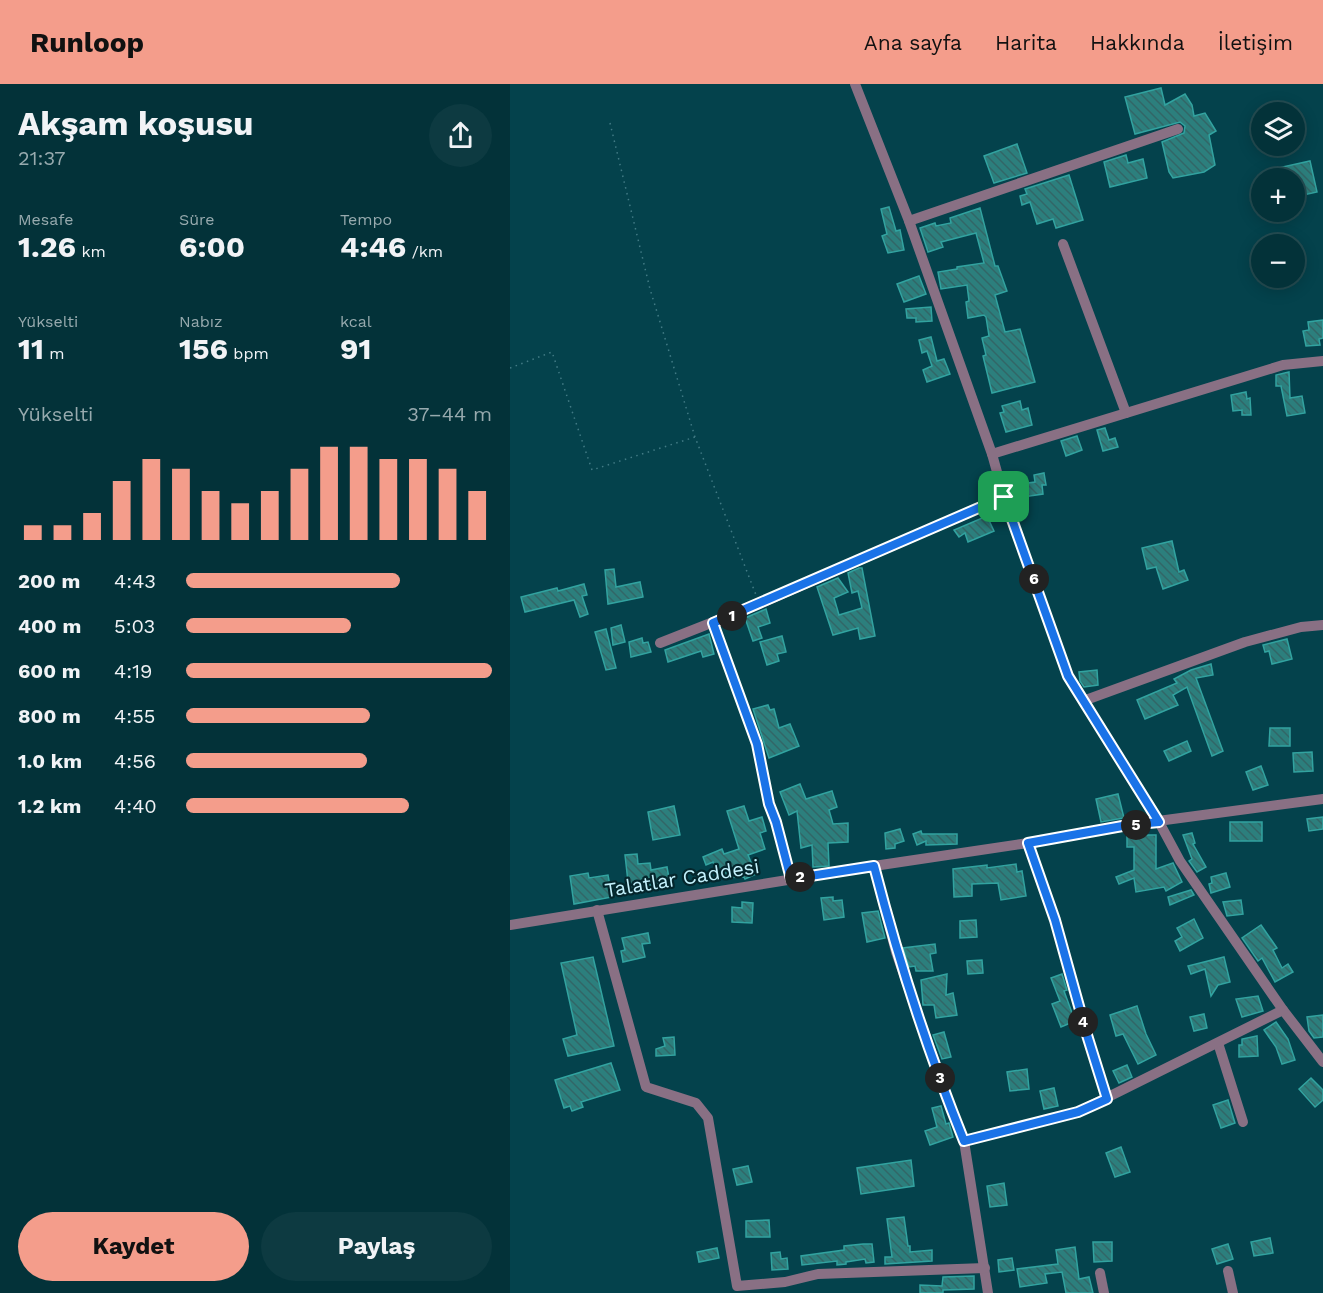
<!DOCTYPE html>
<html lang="tr">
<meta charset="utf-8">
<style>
body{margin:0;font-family:"Work Sans",sans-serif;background:#0d3a41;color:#f1f3f6;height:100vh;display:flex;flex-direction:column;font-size:22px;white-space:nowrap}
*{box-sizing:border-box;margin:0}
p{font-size:20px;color:#97aaae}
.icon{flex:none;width:33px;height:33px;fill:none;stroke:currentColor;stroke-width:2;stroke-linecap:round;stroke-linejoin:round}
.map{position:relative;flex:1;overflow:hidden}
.details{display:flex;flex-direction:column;background:#033239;width:510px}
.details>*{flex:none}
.tools{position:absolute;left:741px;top:18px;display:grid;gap:12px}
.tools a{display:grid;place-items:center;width:54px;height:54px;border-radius:50%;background:#033239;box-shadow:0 3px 15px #0003,0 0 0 2px #244d53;font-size:30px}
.pin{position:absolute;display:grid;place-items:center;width:51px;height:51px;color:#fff;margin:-26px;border-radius:12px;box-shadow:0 3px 9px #0006}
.km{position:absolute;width:30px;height:30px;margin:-15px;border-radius:50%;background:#222;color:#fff;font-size:16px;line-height:30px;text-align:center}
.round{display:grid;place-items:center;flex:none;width:63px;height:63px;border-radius:32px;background:#0d3a41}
.summary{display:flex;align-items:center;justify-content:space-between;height:102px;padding:0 18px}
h1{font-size:33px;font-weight:700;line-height:45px}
.metrics{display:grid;grid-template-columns:repeat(3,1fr);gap:9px;height:102px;padding:6px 18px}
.metrics div{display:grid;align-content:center}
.metrics b{font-size:30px;font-weight:700}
.metrics small{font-size:16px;font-weight:400}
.metrics p{font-size:16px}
.chart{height:168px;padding:12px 18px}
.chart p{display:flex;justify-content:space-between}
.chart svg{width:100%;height:108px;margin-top:6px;stroke:#f49d8b;stroke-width:6}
.primary-button{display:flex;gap:12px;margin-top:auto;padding:12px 18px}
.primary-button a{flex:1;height:69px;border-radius:36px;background:#f49d8b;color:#111;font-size:24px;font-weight:700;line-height:69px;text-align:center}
.primary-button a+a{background:#0d3a41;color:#f1f3f6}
ul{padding:0 18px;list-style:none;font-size:20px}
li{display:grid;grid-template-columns:96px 72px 1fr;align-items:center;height:45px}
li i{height:15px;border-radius:8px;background:#f49d8b}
header{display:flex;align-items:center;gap:36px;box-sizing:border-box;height:84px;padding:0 30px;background:#f49d8b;color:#111}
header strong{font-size:28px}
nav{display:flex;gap:33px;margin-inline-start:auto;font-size:21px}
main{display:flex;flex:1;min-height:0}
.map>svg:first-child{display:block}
.building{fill:url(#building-back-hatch);stroke:#32a3a0;stroke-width:1.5}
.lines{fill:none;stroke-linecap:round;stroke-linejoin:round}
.path{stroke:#427b85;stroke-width:1.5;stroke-dasharray:1.5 4.5;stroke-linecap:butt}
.minor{stroke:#897084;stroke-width:10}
.route-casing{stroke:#fff;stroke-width:12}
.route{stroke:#1a73e8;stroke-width:8}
.labels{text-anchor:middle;stroke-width:4.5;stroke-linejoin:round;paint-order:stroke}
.street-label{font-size:20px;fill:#c3f1fc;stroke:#04262c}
</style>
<header>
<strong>Runloop</strong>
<nav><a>Ana sayfa</a><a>Harita</a><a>Hakkında</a><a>İletişim</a></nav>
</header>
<main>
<section class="details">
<div class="summary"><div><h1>Akşam koşusu</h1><p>21:37</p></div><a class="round"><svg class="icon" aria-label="share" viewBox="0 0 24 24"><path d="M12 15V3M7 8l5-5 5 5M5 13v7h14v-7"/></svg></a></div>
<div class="metrics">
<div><p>Mesafe</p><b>1.26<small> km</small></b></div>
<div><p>Süre</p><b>6:00</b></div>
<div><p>Tempo</p><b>4:46<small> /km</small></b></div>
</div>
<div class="metrics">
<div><p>Yükselti</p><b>11<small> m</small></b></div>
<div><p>Nabız</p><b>156<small> bpm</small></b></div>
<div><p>kcal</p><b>91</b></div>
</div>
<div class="chart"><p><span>Yükselti</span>37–44 m</p>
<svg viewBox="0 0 160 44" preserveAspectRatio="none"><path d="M5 44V38M15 44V38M25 44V33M35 44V20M45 44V11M55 44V15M65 44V24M75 44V29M85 44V24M95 44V15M105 44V6M115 44V6M125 44V11M135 44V11M145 44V15M155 44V24"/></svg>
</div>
<ul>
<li><b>200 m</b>4:43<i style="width:70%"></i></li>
<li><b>400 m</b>5:03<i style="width:54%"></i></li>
<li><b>600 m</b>4:19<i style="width:100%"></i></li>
<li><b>800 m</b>4:55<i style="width:60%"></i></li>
<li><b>1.0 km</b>4:56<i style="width:59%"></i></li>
<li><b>1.2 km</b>4:40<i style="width:73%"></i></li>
</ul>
<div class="primary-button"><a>Kaydet</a><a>Paylaş</a></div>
</section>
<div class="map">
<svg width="813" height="1209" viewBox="0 0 813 1209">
<defs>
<pattern id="building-back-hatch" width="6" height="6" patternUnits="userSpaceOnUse" patternTransform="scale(1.5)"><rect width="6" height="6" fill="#2c7f7d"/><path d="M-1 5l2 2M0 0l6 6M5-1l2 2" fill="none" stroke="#326667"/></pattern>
</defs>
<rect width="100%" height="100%" fill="#04424c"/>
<!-- building -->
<g class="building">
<polygon points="651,4 655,21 675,10 682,21 684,32 695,29 706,47 699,51 705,81 694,88 663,94 659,88 652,58 674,49 675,42 670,38 625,50 615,13"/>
<polygon points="507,60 517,89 484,99 474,72"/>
<polygon points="616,71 618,79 633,75 637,94 600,103 594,78"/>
<polygon points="800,77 807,108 784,113 784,94 771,94 768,84"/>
<polygon points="559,91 573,136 546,144 543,135 527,140 520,118 512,121 510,112 517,110 515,105"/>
<polygon points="379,123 386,147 390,146 394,166 378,169 372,152 377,150 371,125"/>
<polygon points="470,124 485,182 488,182 497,207 485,211 495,248 510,245 525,298 482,309 473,272 476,271 472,254 479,252 476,233 474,231 458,234 456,218 459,217 457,201 431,205 428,188 447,185 447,183 474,179 466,149 431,158 433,163 418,168 410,144 425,139 426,142 441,139 440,134"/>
<polygon points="409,192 416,210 394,218 387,200"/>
<polygon points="421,223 422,237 406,238 406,234 397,234 396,225"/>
<polygon points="813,236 813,254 809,255 810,261 796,262 793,247 799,246 798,238"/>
<polygon points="421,253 427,277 434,275 440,290 417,298 413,286 422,282 417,267 412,269 409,256"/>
<polygon points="779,288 780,314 792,312 795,329 777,332 771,302 766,302 766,291"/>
<polygon points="736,308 737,315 740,314 741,331 732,331 732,326 723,327 721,311"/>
<polygon points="510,317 512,326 518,324 522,341 496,348 490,329 494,328 492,322"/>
<polygon points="595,344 599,356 605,354 608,363 593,367 587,346"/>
<polygon points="567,352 572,366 556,372 551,357"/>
<polygon points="534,389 536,401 532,401 533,410 513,413 511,400 525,398 524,391"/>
<polygon points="477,432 484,447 458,458 455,449 449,453 444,446"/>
<polygon points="662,457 669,488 674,486 678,496 653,505 646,483 637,485 632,464"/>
<polygon points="349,484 352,484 365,552 350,555 348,544 323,551 307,503 328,494 338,508 324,514 329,531 352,524 348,507 342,509 338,489"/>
<polygon points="104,485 106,503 130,498 133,513 98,520 95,486"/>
<polygon points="74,500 77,511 72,512 78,530 70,533 64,516 15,528 11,513 47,504 48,507"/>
<polygon points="256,525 260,539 248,543 252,554 243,557 235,534"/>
<polygon points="111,541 115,558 103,561 101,544"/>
<polygon points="96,545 106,584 96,586 85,548"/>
<polygon points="199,550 204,570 193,573 191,567 158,578 155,566"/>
<polygon points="272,552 276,568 267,570 269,577 257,581 250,558"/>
<polygon points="132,554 133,559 138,558 141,568 121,573 119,558"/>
<polygon points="777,555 782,575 762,580 759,567 755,568 753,561"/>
<polygon points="701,580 703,591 686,594 713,667 702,672 677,603 663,611 668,621 635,635 627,616 667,599 664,595 681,586"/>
<polygon points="587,586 588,601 574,603 570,597 569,588"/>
<polygon points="258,621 260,626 264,625 269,644 280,640 289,662 259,674 243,625"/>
<polygon points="760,644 780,644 780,662 759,662"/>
<polygon points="677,657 681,667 659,677 654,667"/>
<polygon points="802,668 803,687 784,688 783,669"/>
<polygon points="751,682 758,701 743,706 736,688"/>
<polygon points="290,700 296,715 322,707 327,723 319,726 323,740 338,739 338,758 318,759 319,782 303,783 302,761 291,764 287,727 279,731 270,708"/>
<polygon points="608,710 614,734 591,738 586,715"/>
<polygon points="164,722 170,751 143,756 138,728"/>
<polygon points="234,722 239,737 252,733 256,747 250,749 255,765 238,771 246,790 235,795 234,793 209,794 203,778 196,781 193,773 212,765 214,770 229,765 217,727"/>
<polygon points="813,733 813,745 799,747 797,735"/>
<rect x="720" y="738" width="32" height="19"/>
<polygon points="390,745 394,757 385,760 385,764 376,765 375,749"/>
<polygon points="411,747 412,750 447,750 447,760 416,761 416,757 407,761 403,750"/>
<polygon points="682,749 685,759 683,760 696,783 687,788 679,777 682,775 673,751"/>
<polygon points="617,751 646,751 646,785 663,779 672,798 656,807 654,803 626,808 624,794 609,800 606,793 624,786 624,763 617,763"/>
<polygon points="127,770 128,780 140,779 141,786 157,783 160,800 143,803 143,806 119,807 115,771"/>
<polygon points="506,780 507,788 512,787 516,812 491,816 488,799 462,800 462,812 444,813 443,785 477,781 477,784"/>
<polygon points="78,789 79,794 98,791 102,813 64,820 60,792"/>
<polygon points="716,789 720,803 701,809 699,800 702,799 701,793"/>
<polygon points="681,806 684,811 660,821 658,813"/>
<polygon points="323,813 323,817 332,816 334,833 314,836 311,814"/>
<polygon points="731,816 733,830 717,832 713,818"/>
<polygon points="232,818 243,819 242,839 222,838 222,823 232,824"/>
<polygon points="368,827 375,854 357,858 352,829"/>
<polygon points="684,835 693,854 670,867 665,857 672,853 667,844"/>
<polygon points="466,836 467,853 450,854 450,837"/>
<polygon points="751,841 767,864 763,866 772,884 778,880 783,888 765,898 752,874 748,877 732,854"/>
<polygon points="138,849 140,859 132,860 135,873 113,878 111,867 115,866 112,854"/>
<polygon points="425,860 426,869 420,870 423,887 406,887 405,882 399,883 393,864"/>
<polygon points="83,873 104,962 58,972 53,955 67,951 51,879"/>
<polygon points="714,873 720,898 708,901 701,912 695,885 681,890 678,882"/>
<polygon points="472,876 473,889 458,890 457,877"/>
<polygon points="437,890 436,911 443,909 447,931 426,934 424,921 413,921 411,896"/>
<polygon points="552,890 557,906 554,907 565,937 551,943 542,920 550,917 541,894"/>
<polygon points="748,912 753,927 732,933 726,915"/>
<polygon points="627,922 636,950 646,971 628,980 613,950 606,952 600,931"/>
<polygon points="694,930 697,944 684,947 680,933"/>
<polygon points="813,931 813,953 804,954 799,947 797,933"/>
<polygon points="766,938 778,955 785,976 772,980 766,963 754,946"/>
<polygon points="434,948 441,973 432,975 423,951"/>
<polygon points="747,952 748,972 729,973 729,961 732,961 732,955"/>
<polygon points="164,953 165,971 146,972 146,965 155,962 153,954"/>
<polygon points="101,979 110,1006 71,1018 73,1023 62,1027 60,1022 54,1024 45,996"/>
<polygon points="617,981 622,993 609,999 603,987"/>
<polygon points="517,985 519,1005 500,1007 497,988"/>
<polygon points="801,994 813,1006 813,1016 805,1023 789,1005"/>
<polygon points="544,1004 548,1022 534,1025 530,1007"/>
<polygon points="718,1016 725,1039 711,1044 703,1021"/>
<polygon points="431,1022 436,1040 439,1039 443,1053 420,1061 415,1047 427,1043 422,1024"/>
<polygon points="611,1063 620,1088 605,1093 596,1069"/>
<polygon points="401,1076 404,1102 351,1110 347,1084"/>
<polygon points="238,1082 242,1098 227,1101 223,1085"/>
<polygon points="494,1099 497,1121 480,1123 477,1102"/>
<polygon points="394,1133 398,1162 400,1162 400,1168 422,1166 422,1177 375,1180 375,1173 382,1173 377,1135"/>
<polygon points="259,1136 260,1153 236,1153 236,1137"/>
<polygon points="760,1154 763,1169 744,1172 741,1158"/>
<polygon points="583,1158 602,1158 602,1177 584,1178"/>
<polygon points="353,1160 362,1160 364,1178 356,1179 355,1175 336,1178 336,1180 327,1181 327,1177 292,1181 291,1172 334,1166 334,1162"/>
<polygon points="718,1160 723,1175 707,1180 702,1165"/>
<polygon points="565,1163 569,1195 579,1193 583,1209 556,1209 552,1188 535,1190 537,1199 510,1203 507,1185 548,1180 546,1166"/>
<polygon points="207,1164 209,1174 189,1178 187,1168"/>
<polygon points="270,1168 271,1175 277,1174 278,1185 262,1186 261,1169"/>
<polygon points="502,1174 504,1186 489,1188 488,1176"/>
<polygon points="464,1192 464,1205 433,1206 433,1209 410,1209 410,1201 432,1202 433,1193"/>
</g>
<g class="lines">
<!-- path -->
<g class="path">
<polyline points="100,39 140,205 185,353 246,511"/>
<polyline points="0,284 42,268 82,386 185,353"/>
</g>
<!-- minor -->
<g class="minor">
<polyline points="345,0 399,137 482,370 494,413 558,592 649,738 670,777 773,926 813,978"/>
<polyline points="399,137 668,45"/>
<polyline points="553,160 616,329"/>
<polyline points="482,370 773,281 813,277"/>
<polyline points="203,539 247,660 259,720 266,738 281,795"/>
<polyline points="150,559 249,520 494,413"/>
<polyline points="573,617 735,558 791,543 813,541"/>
<polyline points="518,759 545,836 577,951 597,1015"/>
<polyline points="364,782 386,868 441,1024 454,1057 478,1209"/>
<polyline points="87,826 136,1003 186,1019 198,1034 227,1202 275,1198 308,1190 475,1184"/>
<polyline points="0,841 364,782 518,759 618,741 813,715"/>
<polyline points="708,959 733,1038"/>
<polyline points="454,1057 568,1028 773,926"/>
<polyline points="718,1187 723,1209"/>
<polyline points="590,1189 594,1209"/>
</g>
</g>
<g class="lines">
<defs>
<path id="route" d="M494 413 558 592 649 738 618 741 518 759 545 836 577 951 597 1015 568 1028 454 1057C418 968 388 875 364 782L281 795 266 738 259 720 247 660 203 539Z"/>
</defs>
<!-- route casing -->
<use href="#route" class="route-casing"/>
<!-- route -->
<use href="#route" class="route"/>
</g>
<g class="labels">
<!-- street labels -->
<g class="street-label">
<text transform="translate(172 794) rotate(-9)" y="7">Talatlar Caddesi</text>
</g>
</g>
</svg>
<div class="tools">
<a><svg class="icon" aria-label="layers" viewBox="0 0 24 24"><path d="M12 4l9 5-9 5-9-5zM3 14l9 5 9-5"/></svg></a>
<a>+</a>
<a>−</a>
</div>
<div class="pin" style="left:494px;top:413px;background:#1e9e55"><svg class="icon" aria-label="arrive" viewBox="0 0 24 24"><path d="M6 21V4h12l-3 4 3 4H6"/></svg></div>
<b class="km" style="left:222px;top:532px">1</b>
<b class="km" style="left:290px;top:793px">2</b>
<b class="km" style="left:430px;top:994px">3</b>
<b class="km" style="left:573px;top:938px">4</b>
<b class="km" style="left:626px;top:741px">5</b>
<b class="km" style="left:524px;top:495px">6</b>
</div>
</main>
